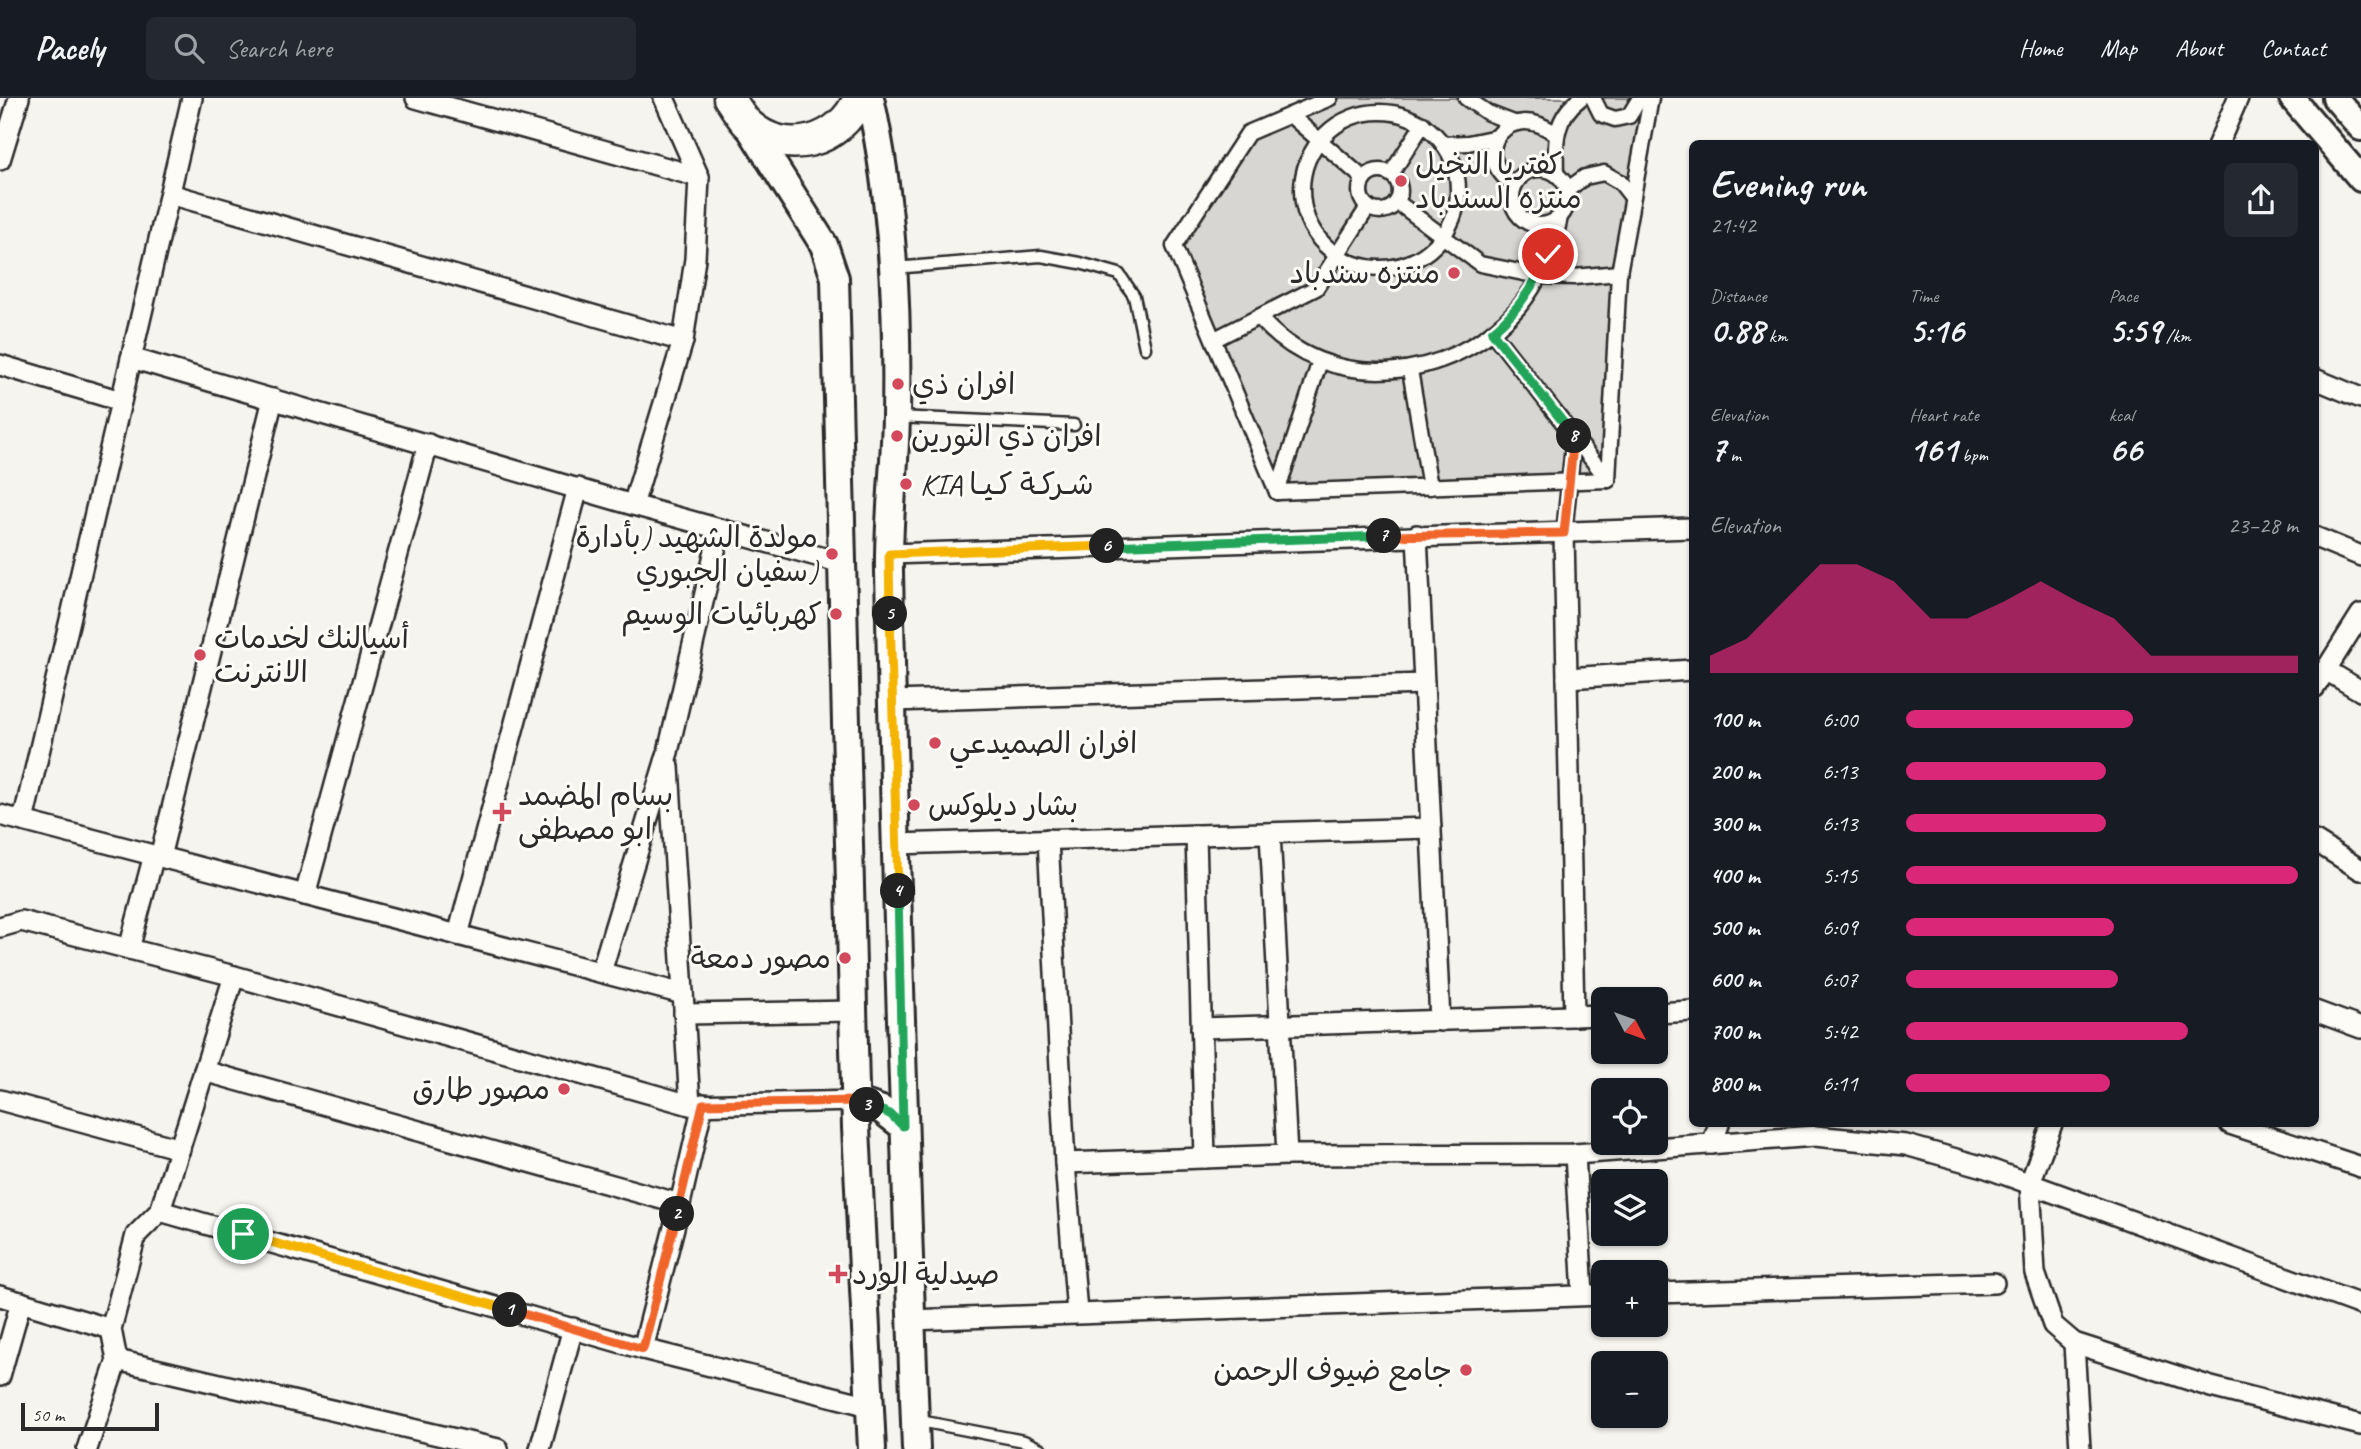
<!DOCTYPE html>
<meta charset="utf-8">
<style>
body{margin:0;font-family:Caveat,"Playpen Sans Arabic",sans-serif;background:#242831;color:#f1f3f6;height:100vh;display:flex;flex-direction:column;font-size:26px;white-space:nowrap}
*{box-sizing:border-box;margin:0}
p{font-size:23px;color:#9ea1a6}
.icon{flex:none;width:38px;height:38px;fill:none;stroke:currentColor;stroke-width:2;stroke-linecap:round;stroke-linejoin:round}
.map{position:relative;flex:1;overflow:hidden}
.details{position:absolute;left:1689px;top:42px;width:630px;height:987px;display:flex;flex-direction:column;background:#171b24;border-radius:10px;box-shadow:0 2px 5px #0004}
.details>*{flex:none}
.needle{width:46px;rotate:131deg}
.buttons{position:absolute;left:1591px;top:889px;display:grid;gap:14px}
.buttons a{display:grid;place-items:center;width:77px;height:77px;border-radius:10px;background:#171b24;box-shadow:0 2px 5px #0004;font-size:35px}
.scale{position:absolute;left:21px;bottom:18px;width:138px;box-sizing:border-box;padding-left:7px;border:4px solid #2b2b2b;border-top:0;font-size:19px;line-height:24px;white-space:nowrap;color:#2b2b2b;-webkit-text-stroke:5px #fdfcf7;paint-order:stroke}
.pin{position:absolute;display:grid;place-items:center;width:60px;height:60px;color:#fff;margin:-30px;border:4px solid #fff;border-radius:50%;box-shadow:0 2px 7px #0007}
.km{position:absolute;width:35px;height:35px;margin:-18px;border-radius:50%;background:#222;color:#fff;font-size:19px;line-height:35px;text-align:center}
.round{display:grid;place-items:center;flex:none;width:74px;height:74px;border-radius:10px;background:#242831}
.summary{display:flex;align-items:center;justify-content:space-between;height:119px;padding:0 21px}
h1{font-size:38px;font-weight:800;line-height:52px}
.stats{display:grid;grid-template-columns:repeat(3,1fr);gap:10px;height:119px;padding:7px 21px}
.stats div{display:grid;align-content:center}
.stats b{font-size:35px;font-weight:800}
.stats small{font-size:19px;font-weight:400}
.stats p{font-size:19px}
.chart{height:196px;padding:14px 21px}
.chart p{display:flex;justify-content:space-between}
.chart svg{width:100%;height:126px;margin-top:7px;fill:#db2777;opacity:.7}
ul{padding:0 21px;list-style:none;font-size:23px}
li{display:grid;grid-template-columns:112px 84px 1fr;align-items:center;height:52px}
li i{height:18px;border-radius:9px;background:#db2777}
header{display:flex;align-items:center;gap:42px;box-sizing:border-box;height:98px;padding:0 35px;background:#171b24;border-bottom:2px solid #363941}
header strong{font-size:33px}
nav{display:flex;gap:38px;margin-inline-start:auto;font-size:24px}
.search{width:490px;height:63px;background:#242831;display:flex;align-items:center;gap:18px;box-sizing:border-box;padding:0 24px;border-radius:10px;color:#9ea1a6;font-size:26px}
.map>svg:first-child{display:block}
.green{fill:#d7d6d2;stroke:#81807e;stroke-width:2}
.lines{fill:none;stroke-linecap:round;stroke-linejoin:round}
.service-casing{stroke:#2b2b2b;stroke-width:15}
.pedestrian-casing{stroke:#2b2b2b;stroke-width:19}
.minor-casing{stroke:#2b2b2b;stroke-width:24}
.tertiary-casing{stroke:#2b2b2b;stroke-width:30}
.secondary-casing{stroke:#2b2b2b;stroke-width:32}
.primary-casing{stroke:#2b2b2b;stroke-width:35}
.service{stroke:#fdfcf7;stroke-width:10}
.pedestrian{stroke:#fdfcf7;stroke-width:14}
.minor{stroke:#fdfcf7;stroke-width:19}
.tertiary{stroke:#fdfcf7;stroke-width:24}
.secondary{stroke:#fdfcf7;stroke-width:26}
.primary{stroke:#fdfcf7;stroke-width:30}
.split-1-casing{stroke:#fff;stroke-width:14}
.split-2-casing{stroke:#fff;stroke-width:14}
.split-3-casing{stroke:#fff;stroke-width:14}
.split-4-casing{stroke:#fff;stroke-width:14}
.split-5-casing{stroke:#fff;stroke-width:14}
.split-6-casing{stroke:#fff;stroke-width:14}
.split-7-casing{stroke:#fff;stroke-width:14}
.split-8-casing{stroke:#fff;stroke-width:14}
.split-9-casing{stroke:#fff;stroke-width:14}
.split-1{stroke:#f5b400;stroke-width:9}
.split-2{stroke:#f0652b;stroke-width:9}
.split-3{stroke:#f0652b;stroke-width:9}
.split-4{stroke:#22a559;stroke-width:9}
.split-5{stroke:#f5b400;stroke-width:9}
.split-6{stroke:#f5b400;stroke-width:9}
.split-7{stroke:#22a559;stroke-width:9}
.split-8{stroke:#f0652b;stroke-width:9}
.split-9{stroke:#22a559;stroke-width:9}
.poi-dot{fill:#d1495b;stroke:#fdfcf7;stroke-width:2.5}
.labels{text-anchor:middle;stroke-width:6;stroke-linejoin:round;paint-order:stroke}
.poi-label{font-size:30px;fill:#2b2b2b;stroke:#fdfcf7;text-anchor:start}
</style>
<header>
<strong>Pacely</strong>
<div class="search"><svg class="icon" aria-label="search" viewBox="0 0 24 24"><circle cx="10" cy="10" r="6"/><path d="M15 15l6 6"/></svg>Search here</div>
<nav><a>Home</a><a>Map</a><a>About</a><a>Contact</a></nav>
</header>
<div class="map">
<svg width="2361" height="1351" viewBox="0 0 2361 1351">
<rect width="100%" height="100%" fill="#f5f4ef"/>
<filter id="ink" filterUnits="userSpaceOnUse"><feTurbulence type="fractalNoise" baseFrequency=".0143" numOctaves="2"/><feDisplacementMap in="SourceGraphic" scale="14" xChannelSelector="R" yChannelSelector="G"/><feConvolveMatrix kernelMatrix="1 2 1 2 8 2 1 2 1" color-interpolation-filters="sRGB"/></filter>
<g filter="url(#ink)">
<!-- green -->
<polygon class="green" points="1321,0 1654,0 1621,176 1610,386 1273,398 1169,148 1247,32"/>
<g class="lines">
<defs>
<g id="service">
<polyline points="894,170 1041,158 1080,165 1119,176 1134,198 1145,250"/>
<polyline points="896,319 1074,327"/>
<polyline points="915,1322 1024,1343 1041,1351"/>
</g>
<g id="pedestrian">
<polyline points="1466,0 1488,15 1514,25"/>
<polyline points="1593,0 1601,16 1615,21 1629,18 1640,0"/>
<circle cx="1380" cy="92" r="78"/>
<polyline points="1290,17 1364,81"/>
<polyline points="1443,46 1468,45 1497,39"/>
<circle cx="1540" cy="99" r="28"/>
<circle cx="1380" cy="93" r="20"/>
<path d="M1556 75C1555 44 1554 20 1581 0"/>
<polyline points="1391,76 1423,26"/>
<path d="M1514 87C1466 54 1510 0 1555 36"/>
<polyline points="1567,92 1585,79 1604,75 1620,84 1631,98"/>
<polyline points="1397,104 1480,166 1539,178 1574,179 1619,175"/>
<path d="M1259 219C1327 299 1452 285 1518 210 1539 185 1554 150 1560 119"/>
<polyline points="1492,234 1608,382"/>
<polyline points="1215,241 1316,190 1368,109"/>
<polyline points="1410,272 1430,389"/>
<polyline points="1608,382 1619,175 1651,0"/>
<polyline points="1277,394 1174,148 1248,35 1330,0"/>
<polyline points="1277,394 1608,382"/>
<polyline points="1277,394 1320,263"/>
<polyline points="1564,435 1574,338"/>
</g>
<g id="minor">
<polyline points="416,0 699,79"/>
<polyline points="2218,46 2238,0"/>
<polyline points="0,62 19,0"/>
<polyline points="170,96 683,243"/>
<polyline points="131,260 633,407 842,465"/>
<polyline points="0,267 121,303"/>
<polyline points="2315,281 2361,300"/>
<polyline points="633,407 683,243 695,161 699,79 664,0"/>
<polyline points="1564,435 1574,918"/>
<polyline points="1417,437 1440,923"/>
<polyline points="2315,439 2361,458"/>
<polyline points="889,456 1692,430"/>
<polyline points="2326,572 2361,593"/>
<polyline points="1567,580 1692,572"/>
<polyline points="2315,589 2361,516"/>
<polyline points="893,603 1424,586"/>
<polyline points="669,669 690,1007"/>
<polyline points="0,717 683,896"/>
<polyline points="23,723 192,0"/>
<polyline points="1270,735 1287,1057"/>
<polyline points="1196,737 1205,1060"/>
<polyline points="1048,741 1065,1065 1077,1215"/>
<polyline points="2315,743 2361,772"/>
<polyline points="896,746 1431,730"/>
<polyline points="160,759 273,301"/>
<polyline points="305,797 428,346"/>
<polyline points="0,829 21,823 234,878 690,1007 856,1003"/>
<polyline points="458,837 578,390"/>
<polyline points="129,851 154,757"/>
<polyline points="601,874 668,654 720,431"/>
<polyline points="2315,913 2361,930"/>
<polyline points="1656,915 1692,913"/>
<polyline points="684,916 853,913"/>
<polyline points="1201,930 1603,917"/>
<polyline points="204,973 680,1106 643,1251"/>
<polyline points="0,1002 180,1051"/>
<polyline points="2052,1026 2030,1085 2035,1175 2053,1227 2074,1245 2211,1289 2361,1327"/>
<polyline points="2230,1026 2361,1069"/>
<polyline points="1712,1046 1719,1026"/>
<polyline points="1575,1056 1583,1197"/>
<polyline points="1065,1065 1287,1057 1575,1056 1815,1038 1906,1047 1984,1069 2361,1207"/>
<polyline points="680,1106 703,1006"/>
<polyline points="160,1113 643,1251 870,1308"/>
<polyline points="1656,1195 1994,1185"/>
<polyline points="0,1198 111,1231"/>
<polyline points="911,1222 1603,1197"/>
<polyline points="2074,1245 2080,1351"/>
<polyline points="117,1262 498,1351"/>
<polyline points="0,1278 21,1204"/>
<polyline points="87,1351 117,1262 111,1231 136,1137 160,1113 234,878"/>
<polyline points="540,1351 573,1230"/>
</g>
<g id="tertiary">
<polyline points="2292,0 2361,81"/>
<polyline points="2335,0 2361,30"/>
</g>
<g id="secondary">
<path d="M870 0C893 104 898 211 896 318 895 370 888 422 889 474 895 766 905 1059 916 1351"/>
<polyline points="748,27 824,147 835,180 856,1030 872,1351"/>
<polyline points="856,1003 882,1012 903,1028"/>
</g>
<path id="primary" d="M729 0C735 8 741 20 749 27 786 60 841 44 859 0"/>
</defs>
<!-- service casing -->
<use href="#service" class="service-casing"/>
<!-- pedestrian casing -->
<use href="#pedestrian" class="pedestrian-casing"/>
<!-- minor casing -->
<use href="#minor" class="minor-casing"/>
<!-- tertiary casing -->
<use href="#tertiary" class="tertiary-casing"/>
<!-- secondary casing -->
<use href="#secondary" class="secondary-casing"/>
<!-- primary casing -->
<use href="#primary" class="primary-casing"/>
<!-- service -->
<use href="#service" class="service"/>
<!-- pedestrian -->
<use href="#pedestrian" class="pedestrian"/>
<!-- minor -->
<use href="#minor" class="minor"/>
<!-- tertiary -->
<use href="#tertiary" class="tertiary"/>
<!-- secondary -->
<use href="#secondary" class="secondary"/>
<!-- primary -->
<use href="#primary" class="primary"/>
</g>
</g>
<g class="lines" filter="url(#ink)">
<defs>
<polyline id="split-1" points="243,1136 510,1212"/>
<polyline id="split-2" points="510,1212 643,1251 677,1116"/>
<polyline id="split-3" points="677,1116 703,1006 856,1003 867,1007"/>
<polyline id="split-4" points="867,1007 890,1016 903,1028 898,793"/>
<polyline id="split-5" points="890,516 898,793"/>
<polyline id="split-6" points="890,516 889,456 1107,448"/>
<polyline id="split-7" points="1107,448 1384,438"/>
<polyline id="split-8" points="1384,438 1564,435 1574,338"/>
<path id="split-9" d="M1548 156C1535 187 1518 213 1492 234L1574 338"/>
</defs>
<!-- split-1 casing -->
<use href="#split-1" class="split-1-casing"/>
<!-- split-2 casing -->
<use href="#split-2" class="split-2-casing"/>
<!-- split-3 casing -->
<use href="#split-3" class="split-3-casing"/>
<!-- split-4 casing -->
<use href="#split-4" class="split-4-casing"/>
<!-- split-5 casing -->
<use href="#split-5" class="split-5-casing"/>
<!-- split-6 casing -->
<use href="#split-6" class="split-6-casing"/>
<!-- split-7 casing -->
<use href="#split-7" class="split-7-casing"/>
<!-- split-8 casing -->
<use href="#split-8" class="split-8-casing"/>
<!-- split-9 casing -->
<use href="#split-9" class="split-9-casing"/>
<!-- split-1 -->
<use href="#split-1" class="split-1"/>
<!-- split-2 -->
<use href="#split-2" class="split-2"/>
<!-- split-3 -->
<use href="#split-3" class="split-3"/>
<!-- split-4 -->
<use href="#split-4" class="split-4"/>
<!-- split-5 -->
<use href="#split-5" class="split-5"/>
<!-- split-6 -->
<use href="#split-6" class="split-6"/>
<!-- split-7 -->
<use href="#split-7" class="split-7"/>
<!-- split-8 -->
<use href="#split-8" class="split-8"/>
<!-- split-9 -->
<use href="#split-9" class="split-9"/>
</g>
<!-- markers -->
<g class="poi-dot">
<circle cx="1401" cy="83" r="7"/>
<circle cx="1454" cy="175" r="7"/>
<circle cx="898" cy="286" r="7"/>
<circle cx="897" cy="338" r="7"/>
<circle cx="906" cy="386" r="7"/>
<circle cx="832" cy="456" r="7"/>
<circle cx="836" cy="516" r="7"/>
<circle cx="200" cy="557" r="7"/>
<circle cx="935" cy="645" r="7"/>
<circle cx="914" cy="707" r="7"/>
<path d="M498.5 703.5h7v7h7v7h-7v7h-7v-7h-7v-7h7z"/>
<circle cx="845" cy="860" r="7"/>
<circle cx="564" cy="991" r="7"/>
<path d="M834.5 1165.5h7v7h7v7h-7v7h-7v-7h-7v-7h7z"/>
<circle cx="1466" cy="1272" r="7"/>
</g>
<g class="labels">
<!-- poi labels -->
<g class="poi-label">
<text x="1415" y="76">كفتريا النخيل<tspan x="1415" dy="34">منتزه السندباد</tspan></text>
<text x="1440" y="185" text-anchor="end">منتزه سندباد</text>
<text x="912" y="296">افران ذي</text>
<text x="911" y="348">افران ذي النورين</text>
<text x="920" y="396">KIA شـركـة كـيـا</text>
<text x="818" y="449" text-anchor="end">مولدة الشهيد (بأدارة<tspan x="818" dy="34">سفيان الجبوري)</tspan></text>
<text x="822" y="526" text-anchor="end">كهربائيات الوسيم</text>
<text x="214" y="550">أسيالنك لخدمات<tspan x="214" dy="34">الانترنت</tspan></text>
<text x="949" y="655">افران الصميدعي</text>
<text x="518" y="707">بسام المضمد<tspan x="518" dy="34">ابو مصطفى</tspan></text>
<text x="928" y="717">بشار ديلوكس</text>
<text x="831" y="870" text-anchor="end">مصور دمعة</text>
<text x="550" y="1001" text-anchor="end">مصور طارق</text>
<text x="852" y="1186">صيدلية الورد</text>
<text x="1452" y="1282" text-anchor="end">جامع ضيوف الرحمن</text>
</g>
</g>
</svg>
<div class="buttons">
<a><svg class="needle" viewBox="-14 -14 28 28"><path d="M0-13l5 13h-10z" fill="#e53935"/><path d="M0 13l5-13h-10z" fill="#9ea1a6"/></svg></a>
<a><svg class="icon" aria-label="locate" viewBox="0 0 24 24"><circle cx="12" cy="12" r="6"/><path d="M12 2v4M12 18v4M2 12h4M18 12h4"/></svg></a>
<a><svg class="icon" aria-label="layers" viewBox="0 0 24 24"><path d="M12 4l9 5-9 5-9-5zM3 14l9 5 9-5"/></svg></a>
<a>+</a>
<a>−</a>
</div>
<div class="scale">50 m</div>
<div class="pin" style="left:243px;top:1136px;background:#1e9e55"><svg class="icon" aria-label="arrive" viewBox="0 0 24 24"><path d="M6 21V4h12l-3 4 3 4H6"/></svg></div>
<div class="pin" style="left:1548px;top:156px;background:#d93025"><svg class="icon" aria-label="check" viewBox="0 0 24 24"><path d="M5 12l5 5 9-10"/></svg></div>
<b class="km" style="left:510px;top:1212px">1</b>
<b class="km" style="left:677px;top:1116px">2</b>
<b class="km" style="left:867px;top:1007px">3</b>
<b class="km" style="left:898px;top:793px">4</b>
<b class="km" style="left:890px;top:516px">5</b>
<b class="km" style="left:1107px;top:448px">6</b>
<b class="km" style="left:1384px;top:438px">7</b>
<b class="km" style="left:1574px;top:338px">8</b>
<section class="details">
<div class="summary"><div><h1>Evening run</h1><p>21:42</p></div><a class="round"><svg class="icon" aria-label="share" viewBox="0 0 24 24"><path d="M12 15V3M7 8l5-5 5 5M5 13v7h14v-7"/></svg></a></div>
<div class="stats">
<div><p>Distance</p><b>0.88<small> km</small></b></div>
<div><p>Time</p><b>5:16</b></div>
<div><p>Pace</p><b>5:59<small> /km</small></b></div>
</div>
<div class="stats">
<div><p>Elevation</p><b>7<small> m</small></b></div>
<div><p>Heart rate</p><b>161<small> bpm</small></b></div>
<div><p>kcal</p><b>66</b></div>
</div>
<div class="chart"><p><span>Elevation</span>23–28 m</p>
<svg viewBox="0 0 160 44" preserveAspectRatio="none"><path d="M0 44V38L10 32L20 19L30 6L40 6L50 12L60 25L70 25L80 19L90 12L100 19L110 25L120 38L130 38L140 38L150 38L160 38V44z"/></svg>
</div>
<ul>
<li><b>100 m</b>6:00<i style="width:58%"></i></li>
<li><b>200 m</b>6:13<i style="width:51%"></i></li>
<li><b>300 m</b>6:13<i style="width:51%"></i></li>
<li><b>400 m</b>5:15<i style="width:100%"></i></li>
<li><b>500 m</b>6:09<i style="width:53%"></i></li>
<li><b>600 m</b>6:07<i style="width:54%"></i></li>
<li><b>700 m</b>5:42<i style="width:72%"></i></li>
<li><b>800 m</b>6:11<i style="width:52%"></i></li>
</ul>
</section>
</div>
